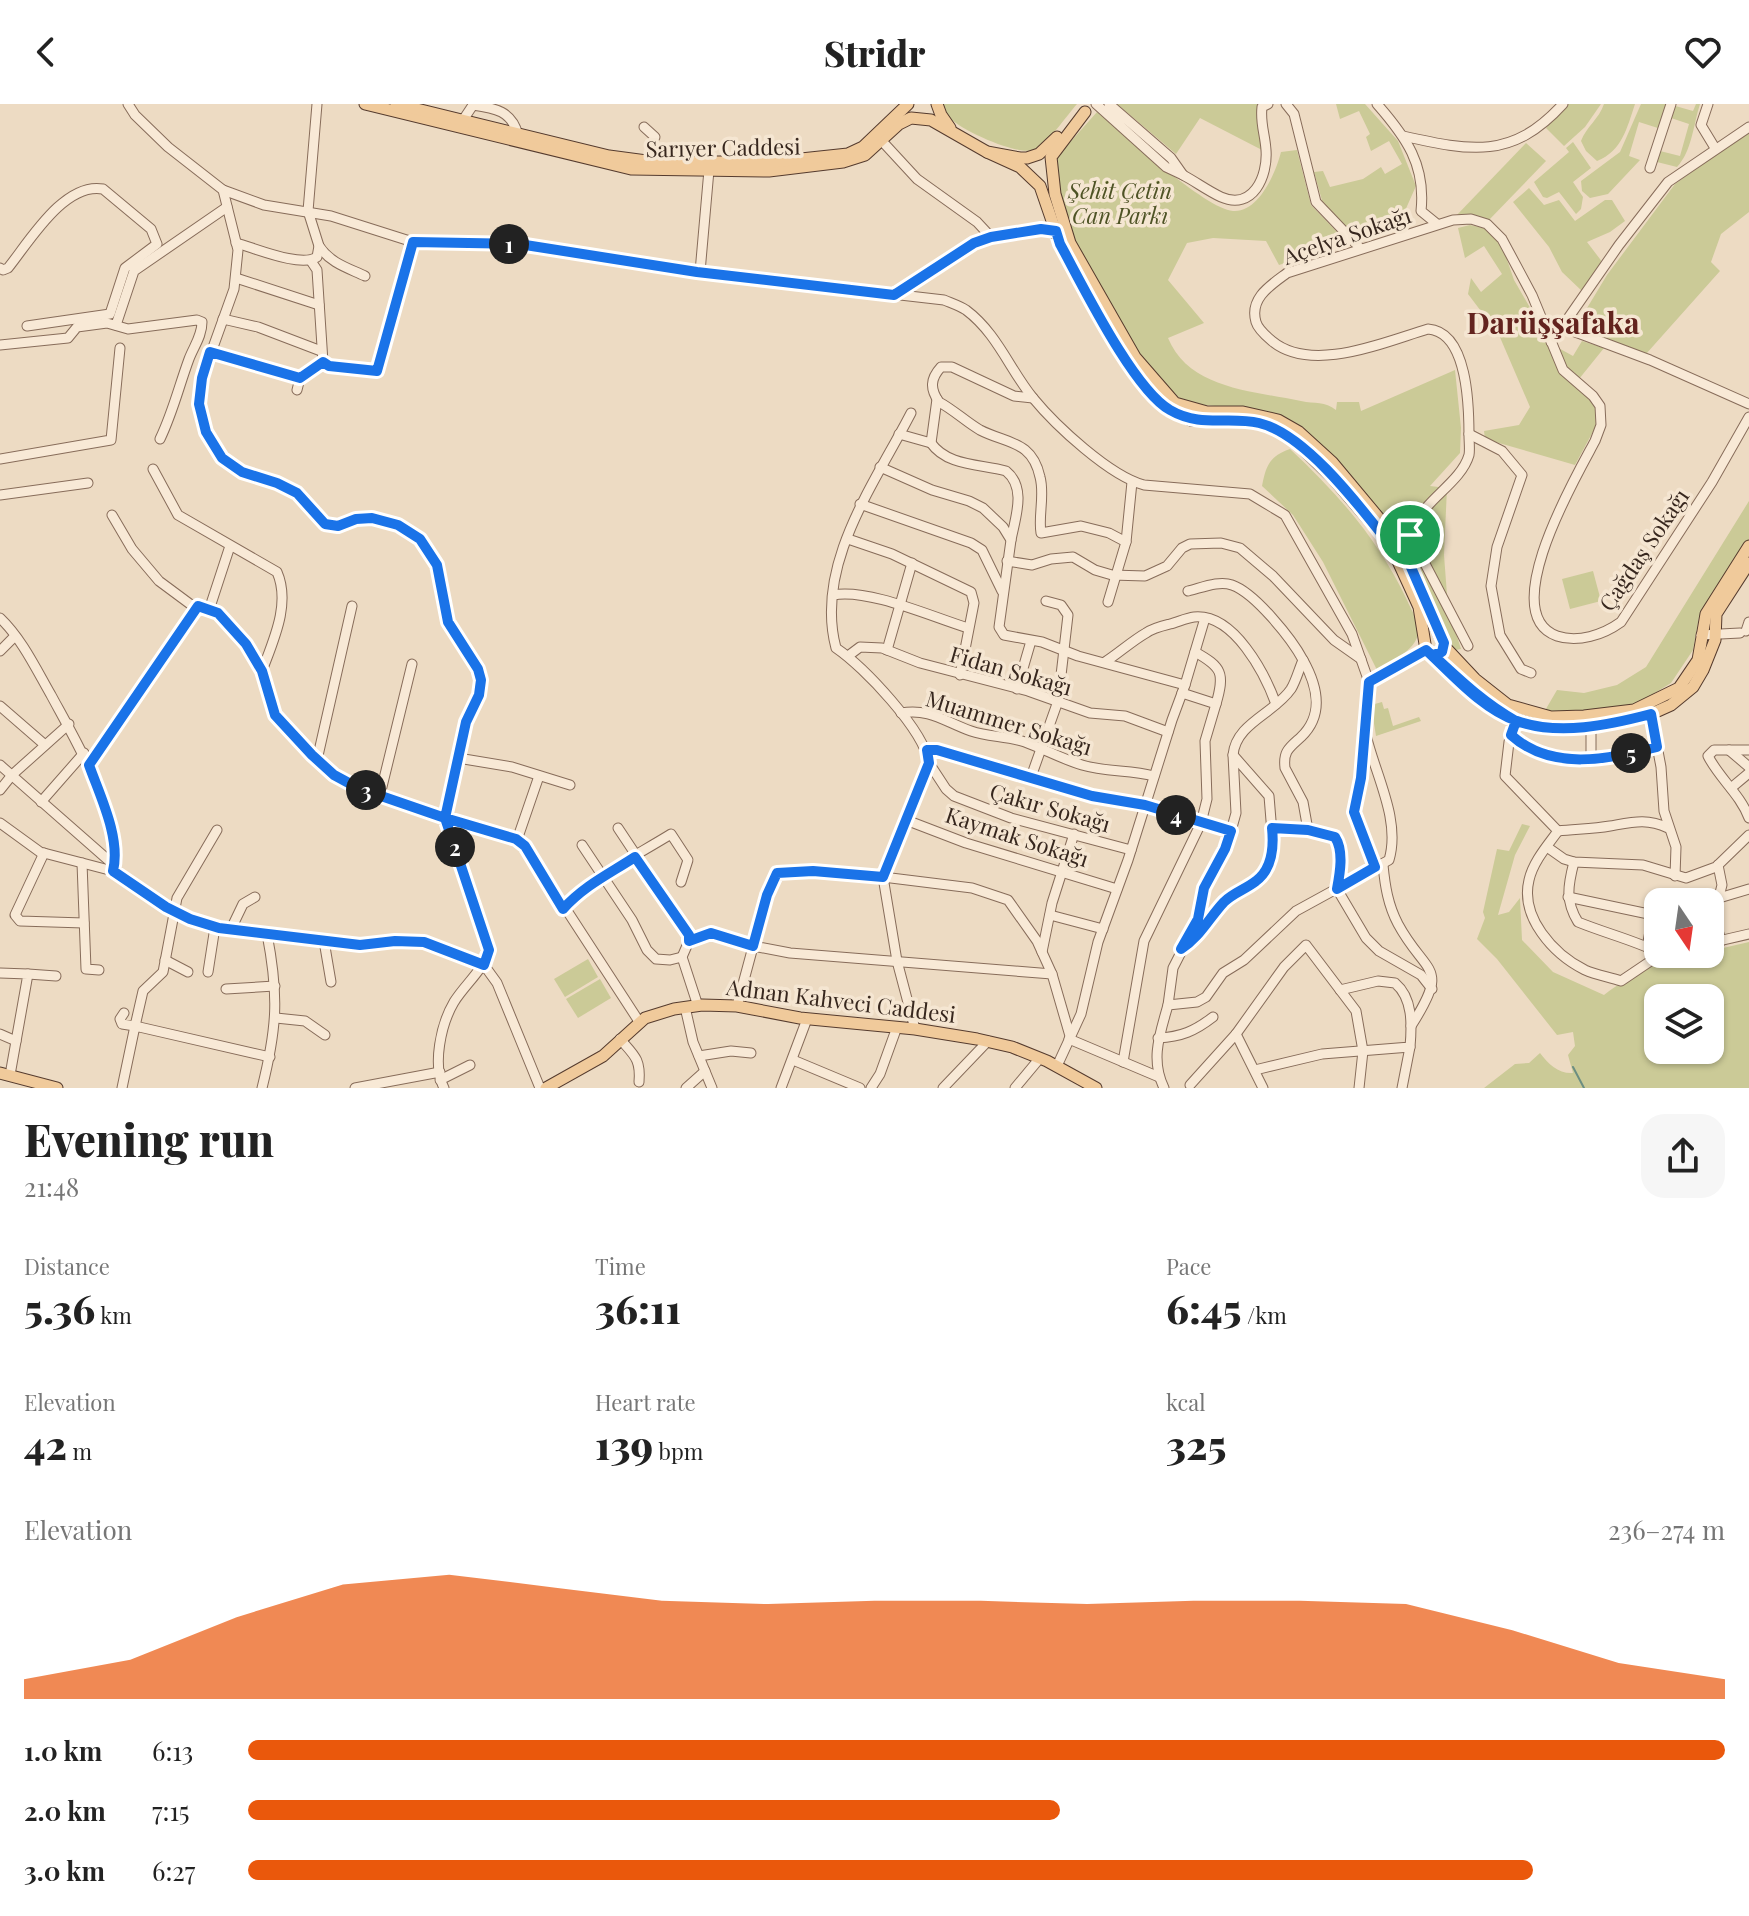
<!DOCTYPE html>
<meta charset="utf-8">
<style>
body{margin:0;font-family:"Playfair Display",serif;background:#f6f6f6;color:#222;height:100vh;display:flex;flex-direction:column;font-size:30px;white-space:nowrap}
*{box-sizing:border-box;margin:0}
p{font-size:26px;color:#767676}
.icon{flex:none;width:44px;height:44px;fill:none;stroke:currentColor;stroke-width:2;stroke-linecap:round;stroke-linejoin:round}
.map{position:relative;height:984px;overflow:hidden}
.details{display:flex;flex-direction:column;background:#fff;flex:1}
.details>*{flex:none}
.needle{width:52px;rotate:167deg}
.buttons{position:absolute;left:1644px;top:784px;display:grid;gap:16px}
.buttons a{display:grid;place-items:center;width:80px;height:80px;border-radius:16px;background:#fff;box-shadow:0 2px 6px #0004;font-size:40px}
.pin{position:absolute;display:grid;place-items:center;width:68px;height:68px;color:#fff;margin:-34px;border:4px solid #fff;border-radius:50%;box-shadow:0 2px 8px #0007}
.km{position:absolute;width:40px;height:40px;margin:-20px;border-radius:50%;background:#222;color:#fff;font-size:22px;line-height:40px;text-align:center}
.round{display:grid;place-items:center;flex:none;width:84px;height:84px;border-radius:24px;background:#f6f6f6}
.head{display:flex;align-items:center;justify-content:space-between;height:136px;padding:0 24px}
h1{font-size:44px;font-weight:800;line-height:60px}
.stats{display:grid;grid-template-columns:repeat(3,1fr);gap:12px;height:136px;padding:8px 24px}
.stats div{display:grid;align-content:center}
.stats b{font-size:40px;font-weight:800}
.stats small{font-size:22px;font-weight:400}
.stats p{font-size:22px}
.chart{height:224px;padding:16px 24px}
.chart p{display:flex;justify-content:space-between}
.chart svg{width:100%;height:144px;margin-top:8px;fill:#ea580c;opacity:.7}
ul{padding:0 24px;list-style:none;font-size:26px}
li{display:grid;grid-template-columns:128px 96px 1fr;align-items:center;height:60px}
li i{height:20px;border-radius:10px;background:#ea580c}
header{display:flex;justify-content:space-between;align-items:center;height:104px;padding:0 24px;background:#fff;font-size:36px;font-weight:800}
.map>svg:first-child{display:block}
.green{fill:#cbca97;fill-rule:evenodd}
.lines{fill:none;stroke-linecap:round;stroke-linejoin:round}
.stream{stroke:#6c8e81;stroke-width:2}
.minor-casing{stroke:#876c5a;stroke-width:11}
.major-casing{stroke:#553b2e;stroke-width:13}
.minor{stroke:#f8e9d6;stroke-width:9}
.major{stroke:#f0ca9b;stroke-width:11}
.route-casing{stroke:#fff;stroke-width:16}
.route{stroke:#1a73e8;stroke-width:10}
.labels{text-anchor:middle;stroke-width:7;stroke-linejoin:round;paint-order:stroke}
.street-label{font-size:22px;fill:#37271e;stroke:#f5e6d2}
.park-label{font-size:22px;font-style:italic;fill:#4e5325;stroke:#f5e6d2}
.district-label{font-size:30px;font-weight:bold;fill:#63231e;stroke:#f5e6d2}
</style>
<header><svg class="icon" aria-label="back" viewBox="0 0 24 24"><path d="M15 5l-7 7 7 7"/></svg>Stridr<svg class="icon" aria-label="heart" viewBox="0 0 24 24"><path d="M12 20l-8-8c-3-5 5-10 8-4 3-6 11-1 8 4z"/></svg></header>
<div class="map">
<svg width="1749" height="984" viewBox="0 0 1749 984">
<rect width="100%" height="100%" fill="#eddbc3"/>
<!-- green -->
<g class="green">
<path d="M943 0H1077C1067 11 1047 41 1034 46 1017 52 958 25 948 12 945 8 944 5 943 0Z"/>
<polygon points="1117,0 1258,0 1262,46 1200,14 1176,50"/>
<polygon points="1336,0 1365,0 1398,37 1416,82 1400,118 1373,134 1352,131 1323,100 1314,68 1323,67 1330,83 1363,75 1381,63 1385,70 1402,60 1389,37 1371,47 1366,33 1370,30 1359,7 1340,15"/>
<polygon points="1567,0 1601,0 1585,23 1564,42 1546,24"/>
<path d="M1604 0H1635C1627 24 1622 47 1597 57L1586 47 1581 37C1586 23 1599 15 1604 0Z"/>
<polygon points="1641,0 1667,0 1661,25 1639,18 1629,52 1640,56 1608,90 1590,94 1582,87 1581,77 1620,48"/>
<path d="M1696 0H1700C1693 22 1692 47 1677 63L1657 58 1660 47 1680 52 1689 20 1671 14 1672 1 1693 7Z"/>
<path d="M1097 8C1122 29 1206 105 1233 107 1259 109 1276 68 1281 48L1297 46 1311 101 1340 131 1342 140 1279 161 1266 137 1213 134 1187 139 1168 176 1204 219 1168 234C1189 285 1253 287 1301 297 1315 300 1325 297 1336 306L1337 298H1359L1361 307 1455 266 1461 324 1460 349 1430 382 1447 384 1444 451 1448 504 1461 545 1451 547 1408 453 1415 427 1401 422 1390 424 1349 369 1329 352 1261 307 1187 299 1164 284 1134 248 1070 131 1055 62 1056 54Z"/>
<polygon points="1749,27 1749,108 1721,130 1711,158 1720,167 1646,250 1581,225 1581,214 1607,171 1675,80"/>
<polygon points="1573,38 1591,64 1573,78 1583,93 1581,105 1576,110 1559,88 1547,94 1543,93 1534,78 1569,48 1566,44"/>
<polygon points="1526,39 1546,57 1487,118 1455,113"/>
<polygon points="1529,84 1544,101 1559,96 1575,117 1605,96 1612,96 1625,117 1610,128 1587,138 1603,159 1583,188 1562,168 1549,143 1513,98"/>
<polygon points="1470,121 1488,125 1503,144 1514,176 1536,214 1544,236 1573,252 1582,237 1604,244 1579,275 1595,304 1596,322 1575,361 1485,335 1484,327 1519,321 1530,303 1499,231 1468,190 1471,174 1481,188 1502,170 1484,142 1465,154 1458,124"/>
<path d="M1290 345C1339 391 1378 435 1407 496 1411 506 1420 518 1418 530 1415 547 1391 557 1377 566L1323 458 1293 411 1262 382C1266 361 1270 352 1290 345Z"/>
<polygon points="1749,397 1749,438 1699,513 1693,546 1671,579 1632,603 1543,610 1557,586 1584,589 1617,581 1646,563"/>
<polygon points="1593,467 1601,497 1570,505 1562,475"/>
<polygon points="1382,598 1384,605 1388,604 1393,622 1419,613 1421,617 1376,632 1371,601"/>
<path d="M1522 720 1530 722 1515 751 1498 811 1509 808 1520 794 1522 836 1553 868 1604 891C1633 868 1673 850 1710 850V847L1749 838V984H1484L1515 960 1529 959 1540 949C1548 960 1559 970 1573 969L1568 951 1575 942 1573 928 1557 931 1497 855 1477 835 1485 814 1483 808 1497 745 1509 747ZM1658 894H1710V946H1658Z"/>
<polygon points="588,855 598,873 565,893 554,875"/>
<polygon points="600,875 611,894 578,914 566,895"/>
</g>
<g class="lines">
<!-- stream -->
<polyline class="stream" points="1573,963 1584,984"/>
<defs>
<g id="minor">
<path d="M128 0 135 11 168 43 223 86 238 146 234 185 202 274 199 300 206 328 222 354 242 368 277 379 297 389 325 420 338 422 356 415 372 414 398 421 420 435 437 461 448 518 478 565 481 576 479 591 466 618 445 714 489 846C482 868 466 879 454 898 441 920 432 961 444 984"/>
<polyline points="1096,0 1166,63 1183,71 1171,54 1109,0"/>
<polyline points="1286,0 1294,10 1316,98 1360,144"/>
<path d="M1377 0C1406 33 1426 61 1421 107L1437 120"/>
<polyline points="1708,0 1701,21 1715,44"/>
<path d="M463 16 473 1C495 4 512 7 518 31"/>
<polyline points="644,23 655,33"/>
<path d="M1403 32C1471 47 1512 56 1563 0"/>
<polyline points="881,36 917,75 977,118 991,133"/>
<polyline points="1650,64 1671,0"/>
<path d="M1183 71C1196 78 1208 87 1221 93 1253 107 1268 72 1266 46 1265 30 1260 19 1262 3L1268 0"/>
<path d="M223 86 264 101 331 112 413 138 519 140 700 168 944 196C951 199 960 202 966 206 997 229 1010 266 1033 294 1056 322 1110 372 1144 381L1250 390 1285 411 1352 530 1369 578 1361 674 1354 708 1375 763"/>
<path d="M236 139C255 144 301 164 317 153L319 142 308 107 317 0"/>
<path d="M319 142C330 159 348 164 365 172"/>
<polyline points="311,157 317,166 323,258 329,262 377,267 413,138"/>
<path d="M0 164 3 166 8 164C29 138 64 78 103 85L151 125 157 140 125 164 110 210 27 222"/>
<polyline points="700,168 709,66"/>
<polyline points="236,174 319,201"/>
<polyline points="894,191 974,139 991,133 1041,125"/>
<polyline points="223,215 258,223 321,247"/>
<polyline points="116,221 134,167 227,103"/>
<polyline points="1562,223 1619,141 1668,78 1749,23"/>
<polyline points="1551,238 1562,223 1650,256 1749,300"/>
<path d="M0 241 68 234 77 223 107 219 128 225 197 216 202 218C202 232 194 242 189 255 179 282 173 308 160 335"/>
<polyline points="210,248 300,274 297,286"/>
<polyline points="300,274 323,258"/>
<path d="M1033 294 1014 292 952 263H941C930 275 930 285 939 298 954 306 966 318 980 326 1007 340 1032 336 1040 373 1045 391 1038 412 1041 429L1081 422 1109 429 1126 438 1108 498"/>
<path d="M911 309C875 379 814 461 836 544 864 563 924 626 929 659L883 773 897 857 915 925"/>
<polyline points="899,330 931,339 937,295"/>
<polyline points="1469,330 1502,347 1522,371 1497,443 1491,482 1500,531 1521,565 1531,569"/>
<path d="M931 339C947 362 980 360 1006 367 1027 384 1015 414 1011 436"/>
<polyline points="0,355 111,336 120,244"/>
<polyline points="880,363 932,386 969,397 983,404 1003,423 1011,436 999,523 1004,531 1042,538 1078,552 1185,581 1172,616 1128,756 1098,838 1081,910 1057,962"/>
<path d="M153 365 178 411 277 468C291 500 273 537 262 567"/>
<polyline points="0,391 88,379"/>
<polyline points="860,400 971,439 982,446 1002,487"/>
<polyline points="112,411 132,445 159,477 190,500 218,509 246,540 262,567 275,611 312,651 334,671 358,684 445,714 516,735 525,742 640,919"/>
<polyline points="1389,426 1410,431 1468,542"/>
<path d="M1410 431C1415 422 1420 412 1426 404 1439 388 1463 372 1469 351 1470 346 1469 337 1469 332 1469 302 1468 228 1428 225 1384 238 1312 270 1272 237 1266 232 1258 225 1256 218 1249 194 1271 181 1287 169L1453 116 1471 115 1487 120 1502 135 1532 191 1563 266 1593 292 1600 302 1601 321 1595 337C1577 371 1495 510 1557 532 1578 539 1603 531 1621 518L1712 378 1749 313"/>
<polyline points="848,435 892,450 971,488 974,499 960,571"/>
<polyline points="1126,438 1132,378"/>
<polyline points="1007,457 1032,461 1051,455 1073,453 1095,466 1112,471 1145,472 1167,462 1182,444 1190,440 1221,439 1240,444 1273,472 1334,536 1361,555"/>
<path d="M1188 487C1201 484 1219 476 1232 481 1255 489 1292 535 1303 556 1299 565 1296 577 1291 585 1274 610 1236 619 1233 651"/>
<path d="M833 491C868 484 932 513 968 524"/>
<polyline points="209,506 230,442"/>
<path d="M0 514C22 535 36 565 51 591 73 632 126 720 113 767"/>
<polyline points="1746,527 1749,518"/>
<polyline points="1701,531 1740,529"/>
<polyline points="887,546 912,459"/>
<polyline points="0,547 15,532"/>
<path d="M1195 548C1222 563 1225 569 1216 600"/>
<polyline points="848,552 860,543 882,544 920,559 1028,587 1090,609 1125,612 1168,628"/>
<path d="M1303 556C1317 581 1325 610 1301 633 1289 644 1283 647 1285 664L1303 698 1308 726 1335 733 1339 740 1340 761 1337 785 1366 834 1379 847 1421 871 1432 885"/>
<path d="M1105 558C1119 549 1132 537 1146 529 1153 524 1162 522 1170 520 1178 518 1186 514 1194 513 1234 509 1265 570 1276 600"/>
<polyline points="1369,578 1426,546"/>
<polyline points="1185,581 1205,514"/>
<polyline points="1017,585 1031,537"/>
<polyline points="0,602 45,641"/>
<path d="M901 609C930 604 945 618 971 627 988 633 1007 632 1025 638 1044 645 1062 655 1082 661 1105 668 1130 666 1154 672"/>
<polyline points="1651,610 1661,663 1664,707 1676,743 1675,772"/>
<path d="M1516 617 1509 638 1505 672 1558 727C1547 742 1533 758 1529 776 1520 813 1553 850 1585 866 1596 871 1609 873 1621 877L1661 850"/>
<polyline points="1591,622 1591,655"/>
<path d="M1511 631C1552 668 1608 655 1657 643"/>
<polyline points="927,646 937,646 1092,692 1145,701 1201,719 1144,837 1123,958"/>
<polyline points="1729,646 1749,663"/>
<path d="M1749 646H1714L1708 652C1719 674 1740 690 1749 714"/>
<polyline points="458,654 512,663 570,681"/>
<polyline points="317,656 352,502"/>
<polyline points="929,659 946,685 954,692 1011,714 1131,746"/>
<polyline points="0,661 115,762"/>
<polyline points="89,661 198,502"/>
<polyline points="1031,673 1058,597 1068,511 1061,501 1046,497"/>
<polyline points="1731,684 1749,669"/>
<polyline points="0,686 12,671 69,620"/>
<polyline points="380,691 412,560"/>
<polyline points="41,698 84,649"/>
<polyline points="906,716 966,739 1117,785"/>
<polyline points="0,719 40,748 113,767 166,803 190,815 219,824 360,841 395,837 424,838 484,861 497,879 540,984"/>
<polyline points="618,724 689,831 689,837 682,853 698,902"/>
<polyline points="1272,724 1308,726"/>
<path d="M1558 727C1575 725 1593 725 1610 722 1633 718 1647 714 1668 724"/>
<polyline points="517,736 539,672"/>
<polyline points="582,741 632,816 647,846 656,855 670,856 682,853"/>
<polyline points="1547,743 1564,755 1574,758 1643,761 1686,774 1716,763 1749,731"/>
<polyline points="44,749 15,811 20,817 84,819"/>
<path d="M1574 758C1568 781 1565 797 1578 818 1605 829 1633 836 1658 848"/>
<polyline points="82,759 86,865 99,866"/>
<path d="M1383 761C1385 782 1388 801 1398 820 1426 872 1451 860 1411 922"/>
<polyline points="1568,793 1658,812"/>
<polyline points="1719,794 1749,785"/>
<path d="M563 805C593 772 634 753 671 730L688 756 681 778"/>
<polyline points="1050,811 1103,825"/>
<polyline points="1711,812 1714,812 1721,837"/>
<polyline points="1714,812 1722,781 1718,761"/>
<polyline points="231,825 243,800 255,793"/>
<polyline points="324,837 331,878"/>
<polyline points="689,837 711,829 753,842 790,849 1052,870"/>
<polyline points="1710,839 1749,830"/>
<polyline points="1184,843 1194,836 1227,794 1258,776 1267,765 1273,741 1269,692 1233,651 1236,709 1231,727"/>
<polyline points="1647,843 1653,812"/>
<polyline points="1042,848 1052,799 1074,730"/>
<polyline points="165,856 188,868"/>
<polyline points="208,868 215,823"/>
<polyline points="0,869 28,870 10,971"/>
<polyline points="28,870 56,872"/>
<polyline points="226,885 275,882"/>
<polyline points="1168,901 1173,864 1198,815 1204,784 1231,727 1201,719 1207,695 1205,637 1216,600 1182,589"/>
<polyline points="737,902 767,791 777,769 813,767 883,773 972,784 1008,796 1037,837 1052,870 1070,932"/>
<polyline points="685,903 693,938 712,984"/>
<polyline points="124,909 120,915 122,920 135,922 143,887 163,868 177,794 217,726"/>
<polyline points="276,914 305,917 325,931"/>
<polyline points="0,930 16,937"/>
<polyline points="1236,930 1263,984"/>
<path d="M1158 934C1181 933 1195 927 1213 913"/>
<path d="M620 935C634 951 641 955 639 978"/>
<polyline points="1069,935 1159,973"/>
<polyline points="699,952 731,947 751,949"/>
<polyline points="793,956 860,984"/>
<path d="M1255 966 1322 950 1410 943C1412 921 1413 894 1395 879L1378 877 1340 886"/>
<polyline points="440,976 470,961"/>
<polyline points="1190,981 1236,930 1284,863 1306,841 1356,907 1363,947 1359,984"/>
<polyline points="122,984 135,922 270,953"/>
<path d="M262 984C277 924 279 892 267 830"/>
<polyline points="355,984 440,968"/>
<polyline points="686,984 705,967"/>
<polyline points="781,984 807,915"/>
<polyline points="871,984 880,970 897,923"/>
<polyline points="943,984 988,937"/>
<polyline points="1015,984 1040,954"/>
<path d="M1164 984C1150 955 1160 930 1168 901L1197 898 1206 893 1223 869 1244 856 1296 807 1389 756C1401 716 1375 670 1366 631"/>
<polyline points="1402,984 1410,943"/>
</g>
<g id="major">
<polyline points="365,0 631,65 769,67 843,58 865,51 899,20 911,14 931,16 987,48 1020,54 1027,54 1039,50 1057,33"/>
<polyline points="396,0 609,52 654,58 773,58 848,50 863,43 908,0"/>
<polyline points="937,0 941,11 950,24"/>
<polyline points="1085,8 1051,53 1055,90 1070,139 1135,253 1175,299 1207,308 1243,308 1278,316 1299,328 1332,358 1398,437 1444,542 1475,575 1508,601 1551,613 1584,612 1634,606 1679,584 1698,556 1706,510 1749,442"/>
<polyline points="987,48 1020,63 1040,82 1060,140 1134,270 1154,293 1168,306 1191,316 1256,318 1275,324 1294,336 1333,374 1391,442 1419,503 1426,546 1474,590 1516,617 1562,624 1610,620 1651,610 1671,601 1693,583 1703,566 1715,536 1716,510 1749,459"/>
<polyline points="0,969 57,984"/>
<polyline points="546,984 603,952 645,914 674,905 702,901 737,902 800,914 915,925 977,935 1012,943 1047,957 1096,984"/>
</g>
</defs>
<!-- minor casing -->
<use href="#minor" class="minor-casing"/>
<!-- major casing -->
<use href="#major" class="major-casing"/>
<!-- minor -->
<use href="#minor" class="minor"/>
<!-- major -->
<use href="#major" class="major"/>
</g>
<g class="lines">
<defs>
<path id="route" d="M1410 431 1391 442C1361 404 1306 330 1259 319 1228 312 1201 324 1170 306 1133 285 1082 180 1060 140L1056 127 1041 125 991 133 974 139 894 191 697 168 519 140 413 138 377 267 329 262 323 258 300 274 210 248 202 274 199 300 206 328 222 354 242 368 277 379 297 389 325 420 338 422 356 415 372 414 398 421 420 435 437 461 448 518 478 565 481 576 479 591 466 618 445 714 489 846 484 861 424 838 395 837 360 841 219 824 190 815 166 803 113 767C121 734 100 692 89 661L198 502 218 509 246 540 262 567 275 611 312 651 334 671 358 684 445 714 516 735 525 742 563 805C585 781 609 770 635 753L689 831V837L711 829 753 842 767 791 777 769 813 767 883 773 929 659 927 646H937L1092 692 1145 701 1231 727 1225 745 1204 784 1198 815 1181 845C1200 833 1209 814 1224 798 1233 789 1246 785 1256 777 1272 765 1274 743 1272 724L1308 726 1335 733C1344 747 1340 769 1337 785L1375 763 1354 708 1361 674 1369 578 1426 546C1452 570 1482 605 1517 617 1559 632 1609 621 1651 610L1657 643C1608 655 1552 668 1511 631L1516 617C1484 599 1460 576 1433 551L1442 548 1444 539 1403 445 1410 431"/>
</defs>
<!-- route casing -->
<use href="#route" class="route-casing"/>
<!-- route -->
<use href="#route" class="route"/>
</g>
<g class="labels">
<!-- street labels -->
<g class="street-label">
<text transform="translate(723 44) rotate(-1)" y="8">Sarıyer Caddesi</text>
<text transform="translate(1347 132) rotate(-19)" y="8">Açelya Sokağı</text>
<text transform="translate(1644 446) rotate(-56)" y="8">Çağdaş Sokağı</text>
<text transform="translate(1011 567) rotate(16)" y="8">Fidan Sokağı</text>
<text transform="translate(1009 619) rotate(17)" y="8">Muammer Sokağı</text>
<text transform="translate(1050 704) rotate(16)" y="8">Çakır Sokağı</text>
<text transform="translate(1017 733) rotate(18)" y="8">Kaymak Sokağı</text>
<text transform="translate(841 897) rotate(7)" y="8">Adnan Kahveci Caddesi</text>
</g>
<!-- park labels -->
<g class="park-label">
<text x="1120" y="95">Şehit Çetin<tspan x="1120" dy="25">Can Parkı</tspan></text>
</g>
<!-- district labels -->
<g class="district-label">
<text x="1553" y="230">Darüşşafaka</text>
</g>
</g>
</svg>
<div class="buttons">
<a><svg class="needle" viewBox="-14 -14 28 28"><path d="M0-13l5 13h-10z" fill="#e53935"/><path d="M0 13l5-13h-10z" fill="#767676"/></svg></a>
<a><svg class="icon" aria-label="layers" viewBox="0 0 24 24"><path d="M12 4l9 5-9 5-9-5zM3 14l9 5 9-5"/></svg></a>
</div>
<div class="pin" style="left:1410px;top:431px;background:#1e9e55"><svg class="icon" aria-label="arrive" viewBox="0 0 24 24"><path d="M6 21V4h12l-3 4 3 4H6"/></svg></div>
<b class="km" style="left:509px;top:140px">1</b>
<b class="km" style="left:455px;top:743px">2</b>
<b class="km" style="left:366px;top:686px">3</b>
<b class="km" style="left:1176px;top:711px">4</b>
<b class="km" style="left:1631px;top:649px">5</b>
</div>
<section class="details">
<div class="head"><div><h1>Evening run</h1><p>21:48</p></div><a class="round"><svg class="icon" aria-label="share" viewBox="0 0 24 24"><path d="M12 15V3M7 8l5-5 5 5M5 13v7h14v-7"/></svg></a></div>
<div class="stats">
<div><p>Distance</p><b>5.36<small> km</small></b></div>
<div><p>Time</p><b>36:11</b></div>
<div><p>Pace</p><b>6:45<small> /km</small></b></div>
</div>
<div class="stats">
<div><p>Elevation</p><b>42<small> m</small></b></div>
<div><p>Heart rate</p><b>139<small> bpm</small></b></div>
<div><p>kcal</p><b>325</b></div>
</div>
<div class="chart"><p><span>Elevation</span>236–274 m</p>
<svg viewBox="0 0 160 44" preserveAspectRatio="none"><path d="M0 44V38L10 32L20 19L30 9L40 6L50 10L60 14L70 15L80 14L90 14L100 15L110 14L120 14L130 15L140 23L150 33L160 38V44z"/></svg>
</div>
<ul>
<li><b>1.0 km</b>6:13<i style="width:100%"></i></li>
<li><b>2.0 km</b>7:15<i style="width:55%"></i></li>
<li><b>3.0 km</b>6:27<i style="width:87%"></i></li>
</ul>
</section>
